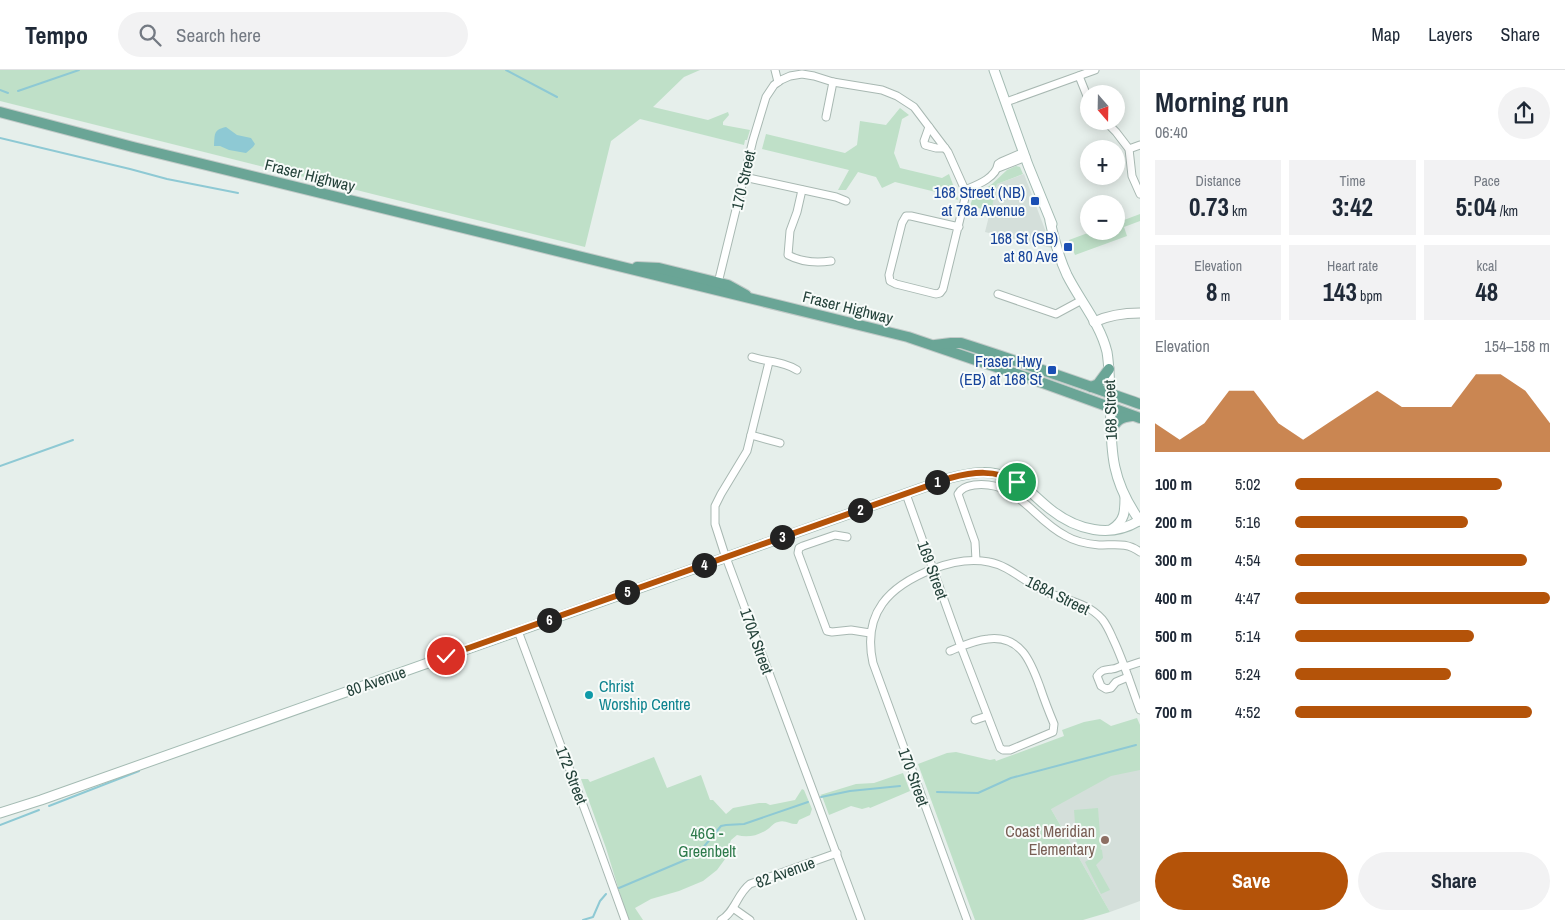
<!DOCTYPE html>
<meta charset="utf-8">
<style>
body{margin:0;font-family:"Archivo Narrow",sans-serif;background:#f2f2f3;color:#1f2937;height:100vh;display:flex;flex-direction:column;font-size:19px;white-space:nowrap}
*{box-sizing:border-box;margin:0}
p{font-size:16px;color:#747a83}
.icon{flex:none;width:28px;height:28px;fill:none;stroke:currentColor;stroke-width:2;stroke-linecap:round;stroke-linejoin:round}
.map{position:relative;flex:1;overflow:hidden}
.panel{display:flex;flex-direction:column;background:#fff;width:425px}
.panel>*{flex:none}
.needle{width:32px;rotate:160deg}
.fabs{position:absolute;left:1080px;top:15px;display:grid;gap:10px}
.fabs a{display:grid;place-items:center;width:45px;height:45px;border-radius:50%;background:#fff;box-shadow:0 2px 12px #0003;font-size:25px}
.pin{position:absolute;display:grid;place-items:center;width:42px;height:42px;color:#fff;margin:-21px;border:2px solid #fff;border-radius:50%;box-shadow:0 1px 5px #0007}
.km{position:absolute;width:25px;height:25px;margin:-12px;border-radius:50%;background:#222;color:#fff;font-size:14px;line-height:25px;text-align:center}
.round{display:grid;place-items:center;flex:none;width:52px;height:52px;border-radius:26px;background:#f2f2f3}
.summary{display:flex;align-items:center;justify-content:space-between;height:85px;padding:0 15px}
h1{font-size:28px;font-weight:800;line-height:38px}
.stats{display:grid;grid-template-columns:repeat(3,1fr);gap:8px;height:85px;padding:5px 15px}
.stats div{display:grid;align-content:center;border-radius:0px;background:#f2f2f3;text-align:center}
.stats b{font-size:25px;font-weight:800}
.stats small{font-size:14px;font-weight:400}
.stats p{font-size:14px}
.chart{height:140px;padding:10px 15px}
.chart p{display:flex;justify-content:space-between}
.chart svg{width:100%;height:90px;margin-top:5px;fill:#b45309;opacity:.7}
.cta{display:flex;gap:10px;margin-top:auto;padding:10px 15px}
.cta a{flex:1;height:58px;border-radius:30px;background:#b45309;color:#fff;font-size:20px;font-weight:800;line-height:58px;text-align:center}
.cta a+a{background:#f2f2f3;color:#1f2937}
ul{padding:0 15px;list-style:none;font-size:16px}
li{display:grid;grid-template-columns:80px 60px 1fr;align-items:center;height:38px}
li i{height:12px;border-radius:6px;background:#b45309}
header{display:flex;align-items:center;gap:30px;box-sizing:border-box;height:70px;padding:0 25px;background:#fff;border-bottom:1px solid #e0e1e3}
header strong{font-size:24px}
nav{display:flex;gap:28px;margin-inline-start:auto;font-size:18px}
.search{width:350px;height:45px;background:#f2f2f3;display:flex;align-items:center;gap:12px;box-sizing:border-box;padding:0 18px;border-radius:28px;color:#747a83;font-size:19px}
main{display:flex;flex:1;min-height:0}
.map>svg:first-child{display:block}
.built{fill:#d4dfda}
.green{fill:#bfe0c8}
.water{fill:#8ec9d4}
.lines{fill:none;stroke-linecap:round;stroke-linejoin:round}
.stream{stroke:#8ec9d4;stroke-width:2}
.minor-casing{stroke:#a8b8b2;stroke-width:9}
.tertiary-casing{stroke:#a8b8b2;stroke-width:11}
.secondary-casing{stroke:#a4bbb3;stroke-width:11}
.primary-casing{stroke:#c2cac8;stroke-width:12}
.minor{stroke:#fff;stroke-width:7}
.tertiary{stroke:#fff;stroke-width:9}
.secondary{stroke:#fff;stroke-width:9}
.primary{stroke:#6aa596;stroke-width:10}
.route-casing{stroke:#fff;stroke-width:10}
.route{stroke:#b45309;stroke-width:6}
.transit-dot{fill:#1a4fb4;stroke:#f7fbf9;stroke-width:2}
.culture-dot{fill:#0f9aa8;stroke:#f7fbf9;stroke-width:2}
.education-dot{fill:#8d6e63;stroke:#f7fbf9;stroke-width:2}
.labels{text-anchor:middle;stroke-width:4;stroke-linejoin:round;paint-order:stroke}
.street-label{font-size:16px;fill:#24423a;stroke:#f7fbf9}
.transit-label{font-size:16px;fill:#164399;stroke:#f7fbf9;text-anchor:end}
.culture-label{font-size:16px;fill:#0d838f;stroke:#f7fbf9;text-anchor:start}
.education-label{font-size:16px;fill:#785e54;stroke:#f7fbf9;text-anchor:end}
.park-label{font-size:16px;fill:#2d7a4b;stroke:#f7fbf9}
</style>
<header>
<strong>Tempo</strong>
<div class="search"><svg class="icon" aria-label="search" viewBox="0 0 24 24"><circle cx="10" cy="10" r="6"/><path d="M15 15l6 6"/></svg>Search here</div>
<nav><a>Map</a><a>Layers</a><a>Share</a></nav>
</header>
<main>
<div class="map">
<svg width="1140" height="850" viewBox="0 0 1140 850">
<rect width="100%" height="100%" fill="#e6efeb"/>
<!-- built -->
<g class="built">
<polygon points="1024,104 1052,178 985,162 997,114"/>
<polygon points="1140,678 1140,831 1110,842 1035,711"/>
</g>
<!-- green -->
<g class="green">
<polygon points="0,0 700,0 684,7 653,37 708,50 728,42 729,45 723,52 723,55 750,60 747,70 745,70 744,75 640,49 611,71 585,177 0,31"/>
<polygon points="900,38 909,45 902,49 894,83 900,98 942,108 949,104 957,125 958,130 940,123 895,112 882,118 876,107 858,102 846,120 838,120 849,100 762,79 766,64 845,83 857,75 860,51 886,55"/>
<polygon points="1016,96 1020,97 1023,104 997,114 991,141 970,136 973,127 992,114 1007,100"/>
<polygon points="1140,144 1140,151 1124,157 1127,166 1075,185 1069,170 1093,161 1116,161 1116,153"/>
<polygon points="1137,648 1140,655 1140,700 1111,706 1051,739 1110,842 1083,850 975,850 918,694 947,683 956,682 990,690 995,689 996,691 1064,666 1062,660 1084,652 1100,649 1111,656"/>
<path d="M654 687 667 718 701 705 710 730H713L726 744 733 738 759 733H766L770 735 795 730 802 719 804 720 812 739 810 745 799 750 797 754C791 755 785 749 778 752 773 753 771 757 768 759 758 766 747 768 737 765L731 770 730 773 732 777 731 781 717 800 703 811 679 821 651 829 635 838 643 850H628L606 778 581 709H588L590 712Z"/>
<polygon points="903,703 910,721 870,738 869,737 862,739 851,736 829,745 822,726 820,725 856,714 874,713"/>
<polygon points="1098,738 1101,778 1100,779 1102,780 1103,788 1096,795 1110,820 1101,824 1085,792 1090,789 1086,785 1086,780 1077,780 1074,740"/>
</g>
<!-- water -->
<path class="water" d="M226 57 237 65 251 68 255 74 253 77 246 83 229 80 220 76H214C215 64 213 60 226 57Z"/>
<g class="lines">
<!-- stream -->
<g class="stream">
<polyline points="506,0 557,27"/>
<polyline points="0,20 8,23"/>
<polyline points="18,21 79,0"/>
<polyline points="0,68 130,99 167,109 238,123"/>
<polyline points="0,396 73,370"/>
<polyline points="937,722 978,723 1011,708 1136,675"/>
<polyline points="821,727 850,721 900,716"/>
<polyline points="49,736 139,701"/>
<polyline points="0,755 39,740"/>
<polyline points="619,818 697,785 721,756 726,755 744,754 808,732"/>
<polyline points="583,850 593,847 600,831 606,824"/>
</g>
<defs>
<g id="minor">
<polyline points="775,0 778,12"/>
<polyline points="1079,6 1089,31"/>
<polyline points="1006,32 1095,0"/>
<polyline points="826,47 833,12"/>
<polyline points="1105,51 1116,62 1129,79 1132,106 1140,124"/>
<polyline points="929,57 924,71 925,75 936,78 945,78"/>
<polyline points="1129,79 1140,75"/>
<polyline points="998,98 1026,87"/>
<polyline points="744,107 836,127 846,131"/>
<path d="M802 120 797 142 790 161 788 185C801 192 817 193 831 191"/>
<path d="M965 120C977 115 996 108 998 94L1001 92 1024 82"/>
<polyline points="718,213 753,70 766,27 774,15 781,10 790,6 802,4 814,6 833,12 882,20 897,26 914,37 948,82 965,120 965,128 943,219 940,223 936,224 896,214 890,211 889,205 902,153 906,146 911,146 959,157"/>
<polyline points="998,224 1056,244 1082,230"/>
<path d="M752 287C767 292 783 291 797 300"/>
<polyline points="769,292 747,381 721,424 715,436 715,454 724,482 861,850"/>
<polyline points="751,365 780,373"/>
<path d="M906 424 961 577 1000 678 1003 680H1010L1053 662 1054 654C1049 642 1044 629 1040 617 1031 592 1021 565 988 569 975 570 962 576 950 581"/>
<polyline points="847,467 835,465 803,476 799,478 798,483 827,561 832,562 851,560 870,563"/>
<path d="M976 490 975 472 958 424C961 418 967 416 974 415 1018 410 1032 449 1066 466 1076 472 1088 474 1099 475 1115 475 1127 472 1140 482"/>
<polyline points="518,561 595,767 625,850"/>
<path d="M1124 595C1120 596 1116 599 1112 599 1105 600 1102 599 1097 606L1101 616 1106 619 1111 618 1116 612 1128 607"/>
<polyline points="1125,597 1140,592"/>
<polyline points="975,650 987,646"/>
<polyline points="733,838 750,850"/>
<path d="M721 850C735 842 737 824 750 814L837 783"/>
<path d="M967 850 873 593C862 543 889 516 933 499 951 492 970 488 989 492 1011 496 1027 515 1049 523 1068 531 1088 533 1102 549 1107 555 1110 562 1113 569 1124 592 1131 616 1140 640"/>
</g>
<path id="tertiary" d="M1094 252C1109 245 1124 243 1140 243"/>
<g id="secondary">
<polyline points="994,0 1028,95 1052,154"/>
<path d="M1050 151C1054 169 1059 188 1067 205 1080 231 1100 253 1107 282 1109 294 1109 305 1110 317 1112 371 1106 404 1140 451"/>
<path d="M1112 459C1125 451 1125 441 1125 427"/>
<path d="M0 743 41 730 950 408C970 403 988 399 1007 407 1025 414 1036 428 1050 439 1076 460 1111 469 1140 450"/>
</g>
<g id="primary">
<polyline points="0,42 133,77 908,267 1043,313 1140,348"/>
<polyline points="637,197 659,198 728,215 746,225"/>
<path d="M935 275 951 273H961C1021 292 1080 313 1140 334"/>
<polyline points="1091,317 1098,314 1109,299"/>
<path d="M1111 360C1117 350 1121 347 1132 346"/>
</g>
</defs>
<!-- minor casing -->
<use href="#minor" class="minor-casing"/>
<!-- tertiary casing -->
<use href="#tertiary" class="tertiary-casing"/>
<!-- secondary casing -->
<use href="#secondary" class="secondary-casing"/>
<!-- primary casing -->
<use href="#primary" class="primary-casing"/>
<!-- minor -->
<use href="#minor" class="minor"/>
<!-- tertiary -->
<use href="#tertiary" class="tertiary"/>
<!-- secondary -->
<use href="#secondary" class="secondary"/>
<!-- primary -->
<use href="#primary" class="primary"/>
</g>
<g class="lines">
<defs>
<path id="route" d="M446 586 950 408C973 402 995 399 1017 412"/>
</defs>
<!-- route casing -->
<use href="#route" class="route-casing"/>
<!-- route -->
<use href="#route" class="route"/>
</g>
<!-- markers -->
<g class="transit-dot">
<rect x="1030" y="126" width="10" height="10" rx="2.5"/>
<rect x="1063" y="172" width="10" height="10" rx="2.5"/>
<rect x="1047" y="295" width="10" height="10" rx="2.5"/>
</g>
<circle class="culture-dot" cx="589" cy="625" r="5"/>
<circle class="education-dot" cx="1105" cy="770" r="5"/>
<g class="labels">
<!-- street labels -->
<g class="street-label">
<text transform="translate(310 105) rotate(14)" y="6">Fraser Highway</text>
<text transform="translate(743 110) rotate(-77)" y="6">170 Street</text>
<text transform="translate(848 237) rotate(14)" y="6">Fraser Highway</text>
<text transform="translate(1110 340) rotate(-92)" y="6">168 Street</text>
<text transform="translate(933 500) rotate(70)" y="6">169 Street</text>
<text transform="translate(1058 525) rotate(26)" y="6">168A Street</text>
<text transform="translate(757 571) rotate(70)" y="6">170A Street</text>
<text transform="translate(376 611) rotate(-19)" y="6">80 Avenue</text>
<text transform="translate(572 705) rotate(69)" y="6">172 Street</text>
<text transform="translate(914 707) rotate(70)" y="6">170 Street</text>
<text transform="translate(785 802) rotate(-20)" y="6">82 Avenue</text>
</g>
<!-- transit labels -->
<g class="transit-label">
<text x="1025" y="128">168 Street (NB)<tspan x="1025" dy="18">at 78a Avenue</tspan></text>
<text x="1058" y="174">168 St (SB)<tspan x="1058" dy="18">at 80 Ave</tspan></text>
<text x="1042" y="297">Fraser Hwy<tspan x="1042" dy="18">(EB) at 168 St</tspan></text>
</g>
<!-- culture labels -->
<g class="culture-label">
<text x="599" y="622">Christ<tspan x="599" dy="18">Worship Centre</tspan></text>
</g>
<!-- education labels -->
<g class="education-label">
<text x="1095" y="767">Coast Meridian<tspan x="1095" dy="18">Elementary</tspan></text>
</g>
<!-- park labels -->
<g class="park-label">
<text x="707" y="769">46G -<tspan x="707" dy="18">Greenbelt</tspan></text>
</g>
</g>
</svg>
<div class="fabs">
<a><svg class="needle" viewBox="-14 -14 28 28"><path d="M0-13l5 13h-10z" fill="#e53935"/><path d="M0 13l5-13h-10z" fill="#747a83"/></svg></a>
<a>+</a>
<a>−</a>
</div>
<div class="pin" style="left:1017px;top:412px;background:#1e9e55"><svg class="icon" aria-label="arrive" viewBox="0 0 24 24"><path d="M6 21V4h12l-3 4 3 4H6"/></svg></div>
<div class="pin" style="left:446px;top:586px;background:#d93025"><svg class="icon" aria-label="check" viewBox="0 0 24 24"><path d="M5 12l5 5 9-10"/></svg></div>
<b class="km" style="left:937px;top:412px">1</b>
<b class="km" style="left:860px;top:440px">2</b>
<b class="km" style="left:782px;top:467px">3</b>
<b class="km" style="left:704px;top:495px">4</b>
<b class="km" style="left:627px;top:522px">5</b>
<b class="km" style="left:549px;top:550px">6</b>
</div>
<section class="panel">
<div class="summary"><div><h1>Morning run</h1><p>06:40</p></div><a class="round"><svg class="icon" aria-label="share" viewBox="0 0 24 24"><path d="M12 15V3M7 8l5-5 5 5M5 13v7h14v-7"/></svg></a></div>
<div class="stats">
<div><p>Distance</p><b>0.73<small> km</small></b></div>
<div><p>Time</p><b>3:42</b></div>
<div><p>Pace</p><b>5:04<small> /km</small></b></div>
</div>
<div class="stats">
<div><p>Elevation</p><b>8<small> m</small></b></div>
<div><p>Heart rate</p><b>143<small> bpm</small></b></div>
<div><p>kcal</p><b>48</b></div>
</div>
<div class="chart"><p><span>Elevation</span>154–158 m</p>
<svg viewBox="0 0 160 44" preserveAspectRatio="none"><path d="M0 44V30L10 38L20 30L30 14L40 14L50 30L60 38L70 30L80 22L90 14L100 22L110 22L120 22L130 6L140 6L150 14L160 30V44z"/></svg>
</div>
<ul>
<li><b>100 m</b>5:02<i style="width:81%"></i></li>
<li><b>200 m</b>5:16<i style="width:68%"></i></li>
<li><b>300 m</b>4:54<i style="width:91%"></i></li>
<li><b>400 m</b>4:47<i style="width:100%"></i></li>
<li><b>500 m</b>5:14<i style="width:70%"></i></li>
<li><b>600 m</b>5:24<i style="width:61%"></i></li>
<li><b>700 m</b>4:52<i style="width:93%"></i></li>
</ul>
<div class="cta"><a>Save</a><a>Share</a></div>
</section>
</main>
